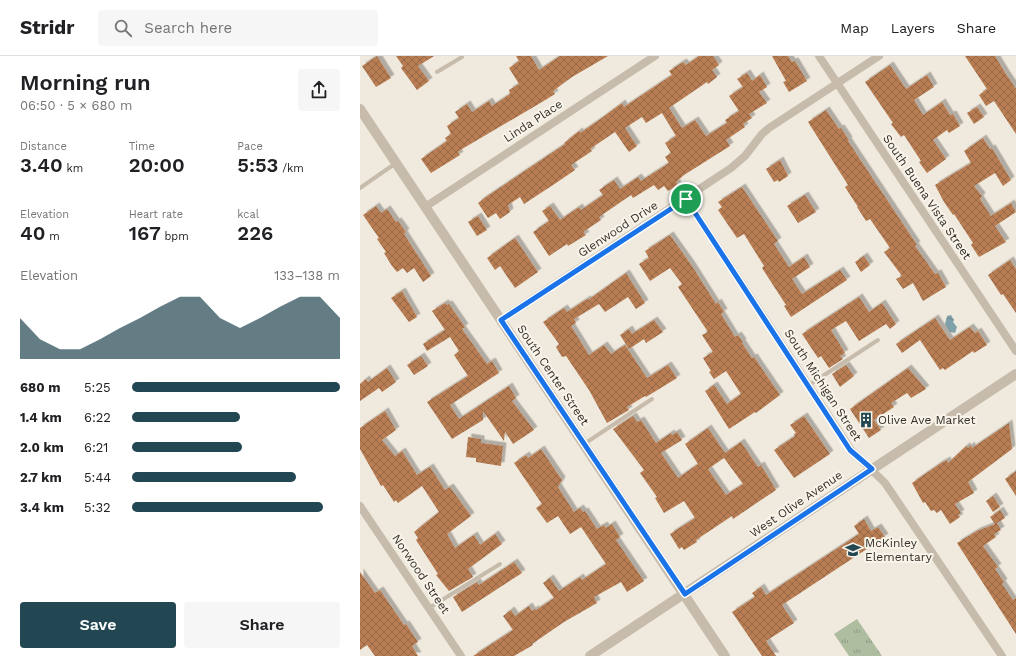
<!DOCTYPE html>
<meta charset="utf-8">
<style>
body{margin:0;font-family:"Work Sans",sans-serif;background:#f6f6f6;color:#202124;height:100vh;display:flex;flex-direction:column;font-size:15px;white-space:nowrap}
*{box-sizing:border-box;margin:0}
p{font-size:13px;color:#757577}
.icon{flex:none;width:22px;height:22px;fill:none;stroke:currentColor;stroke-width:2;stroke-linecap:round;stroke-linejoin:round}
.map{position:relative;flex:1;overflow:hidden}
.side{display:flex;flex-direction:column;background:#fff;width:360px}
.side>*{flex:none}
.pin{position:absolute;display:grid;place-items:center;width:34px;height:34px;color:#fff;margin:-17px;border:2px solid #fff;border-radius:50%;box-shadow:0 1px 4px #0007}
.round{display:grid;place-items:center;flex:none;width:42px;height:42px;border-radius:4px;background:#f6f6f6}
.headline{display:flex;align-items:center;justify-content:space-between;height:68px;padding:0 20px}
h1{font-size:22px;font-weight:600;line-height:30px}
.metrics{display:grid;grid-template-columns:repeat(3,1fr);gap:6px;height:68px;padding:4px 20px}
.metrics div{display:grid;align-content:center}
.metrics b{font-size:20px;font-weight:600}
.metrics small{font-size:11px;font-weight:400}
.metrics p{font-size:11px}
.chart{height:112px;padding:8px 20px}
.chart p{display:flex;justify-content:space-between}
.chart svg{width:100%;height:72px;margin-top:4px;fill:#234752;opacity:.7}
.primary-button{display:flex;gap:8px;margin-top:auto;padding:8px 20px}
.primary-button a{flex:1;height:46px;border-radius:4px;background:#234752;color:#fff;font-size:16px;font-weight:600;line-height:46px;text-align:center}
.primary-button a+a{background:#f6f6f6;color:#202124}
ul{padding:0 20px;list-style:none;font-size:13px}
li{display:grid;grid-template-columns:64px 48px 1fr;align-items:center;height:30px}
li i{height:10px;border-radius:5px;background:#234752}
header{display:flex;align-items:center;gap:24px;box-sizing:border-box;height:56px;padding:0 20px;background:#fff;border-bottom:1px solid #e0e0e0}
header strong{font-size:19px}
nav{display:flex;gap:22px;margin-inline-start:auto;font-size:14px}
.search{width:280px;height:36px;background:#f6f6f6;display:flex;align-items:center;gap:10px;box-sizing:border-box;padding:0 14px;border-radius:4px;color:#757577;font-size:15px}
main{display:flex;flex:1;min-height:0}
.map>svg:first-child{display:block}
.park{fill:url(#park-tufts)}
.water{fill:url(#water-ripples)}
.building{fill:url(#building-cross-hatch);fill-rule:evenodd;filter:url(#shadow)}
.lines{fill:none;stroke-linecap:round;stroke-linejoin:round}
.service{stroke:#c7bcab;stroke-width:4}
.minor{stroke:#c7bcab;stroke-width:8}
.tertiary{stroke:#c7bcab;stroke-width:10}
.route-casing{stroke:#fff;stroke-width:8}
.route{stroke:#1a73e8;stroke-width:5}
.labels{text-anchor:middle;stroke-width:4;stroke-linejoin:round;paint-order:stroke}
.street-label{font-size:12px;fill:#352f29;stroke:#f8f4ea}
.poi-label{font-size:12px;fill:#352f29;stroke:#f8f4ea;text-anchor:start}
</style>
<header>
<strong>Stridr</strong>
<div class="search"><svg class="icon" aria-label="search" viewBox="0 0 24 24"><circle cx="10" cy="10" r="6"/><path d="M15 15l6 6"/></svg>Search here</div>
<nav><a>Map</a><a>Layers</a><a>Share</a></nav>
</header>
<main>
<section class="side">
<div class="headline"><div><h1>Morning run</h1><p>06:50 · 5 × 680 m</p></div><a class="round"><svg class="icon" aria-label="share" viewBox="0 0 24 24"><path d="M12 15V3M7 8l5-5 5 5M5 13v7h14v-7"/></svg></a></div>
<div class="metrics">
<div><p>Distance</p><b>3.40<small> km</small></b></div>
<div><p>Time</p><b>20:00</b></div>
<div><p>Pace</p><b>5:53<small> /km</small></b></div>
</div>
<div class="metrics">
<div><p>Elevation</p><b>40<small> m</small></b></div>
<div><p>Heart rate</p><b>167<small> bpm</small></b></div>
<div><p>kcal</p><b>226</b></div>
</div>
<div class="chart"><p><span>Elevation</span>133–138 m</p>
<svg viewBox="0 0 160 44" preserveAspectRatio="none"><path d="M0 44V19L10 32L20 38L30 38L40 32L50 25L60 19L70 12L80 6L90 6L100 19L110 25L120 19L130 12L140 6L150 6L160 19V44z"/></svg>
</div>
<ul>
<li><b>680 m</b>5:25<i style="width:100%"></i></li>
<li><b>1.4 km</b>6:22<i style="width:52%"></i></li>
<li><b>2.0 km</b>6:21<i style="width:53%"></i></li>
<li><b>2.7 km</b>5:44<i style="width:79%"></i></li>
<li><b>3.4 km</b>5:32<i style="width:92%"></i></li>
</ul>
<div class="primary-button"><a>Save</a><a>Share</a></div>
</section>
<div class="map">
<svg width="656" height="600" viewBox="0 0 656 600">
<defs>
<pattern id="park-tufts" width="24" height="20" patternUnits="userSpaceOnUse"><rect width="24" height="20" fill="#aebd9f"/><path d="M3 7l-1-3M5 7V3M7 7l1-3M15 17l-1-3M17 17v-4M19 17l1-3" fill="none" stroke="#8e9a82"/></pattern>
<pattern id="water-ripples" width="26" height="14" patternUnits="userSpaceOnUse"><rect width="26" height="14" fill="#80a1aa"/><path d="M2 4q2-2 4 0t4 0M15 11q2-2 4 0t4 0" fill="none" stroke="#6a848a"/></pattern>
<pattern id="building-cross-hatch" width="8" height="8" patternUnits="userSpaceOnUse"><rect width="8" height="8" fill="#b97d52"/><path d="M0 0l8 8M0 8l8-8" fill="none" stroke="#976744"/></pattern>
<filter id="shadow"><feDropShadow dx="3.5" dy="-3.5" stdDeviation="0" flood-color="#0004"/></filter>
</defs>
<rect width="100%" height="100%" fill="#f0eade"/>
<!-- park -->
<polygon class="park" points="497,563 522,600 489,600 474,578"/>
<!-- water -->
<polygon class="water" points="591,259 594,264 593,266 597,271 595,277 590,276 585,268 587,260"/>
<!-- building -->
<g class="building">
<polygon points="17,0 31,22 16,31 2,10"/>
<polygon points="36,0 74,0 58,10 69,25 57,34 41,12 43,10"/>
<polygon points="156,0 171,0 179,14 200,0 248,0 212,21 193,35 195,38 182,46 102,93 98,96 100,99 71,117 61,103 87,85 85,82 91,78 87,70 99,62 95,56 107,48 112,56 129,45 132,50 150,38 149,34 159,28 149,12 159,5"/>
<polygon points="339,0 353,0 359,9 352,14 357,21 348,28 347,26 309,52 322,72 335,64 346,80 367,67 365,64 379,55 369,40 383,31 377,23 387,17 392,25 400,19 407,31 399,36 407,47 389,58 392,62 383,68 385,71 366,84 370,90 324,119 316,126 318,129 308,135 304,130 298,134 294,129 273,142 271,139 239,161 241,164 223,176 226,179 208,190 207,188 189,200 173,176 189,165 182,155 190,150 200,164 219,151 221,154 243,139 239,134 254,124 260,133 278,121 281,125 309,107 305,101 311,97 305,87 316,80 302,57 286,67 282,61 265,72 277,90 269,96 255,76 230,93 232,95 211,109 215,114 196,127 164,148 160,141 148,149 150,156 140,163 136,157 128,162 118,147 123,143 205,88 204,87 219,75 220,77 239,64 262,47 264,51 312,19 309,15 323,6 326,9"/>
<polygon points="412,0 428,0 432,6 435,5 447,25 429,36 423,26 426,25"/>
<polygon points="605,0 635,0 646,18 656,33 656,78 634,45 626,50 619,39 627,33"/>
<polygon points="530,9 546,33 567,19 574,31 554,44 563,59 582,46 590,59 593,58 600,70 589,77 587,74 573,84 586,103 567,117 559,106 561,105 544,79 541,81 531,68 533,67 505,26"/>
<polygon points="617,51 624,61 614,68 607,57"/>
<polygon points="466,54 479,73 481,72 489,84 488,85 557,189 555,190 575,218 578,217 586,231 563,245 553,227 543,233 536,223 542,220 524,196 530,192 510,163 506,165 497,151 498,151 485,131 488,129 448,66"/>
<polygon points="623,82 630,93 632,92 651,124 643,130 635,117 614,130 622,140 620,143 631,160 651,147 656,156 635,170 646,186 619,201 611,189 613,187 594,158 593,159 584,146 575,129 611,107 604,95"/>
<polygon points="420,104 428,120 419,126 418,124 414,126 406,113"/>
<polygon points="382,131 418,185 414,188 429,211 444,201 450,211 432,223 442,238 480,214 487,224 431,261 424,250 426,249 402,212 404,210 384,178 377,182 358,154 362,151 358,146"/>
<polygon points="445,139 456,156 438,167 427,150"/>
<polygon points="16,150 21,157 27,153 36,166 38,165 46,176 44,178 71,220 63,226 54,212 47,217 43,212 37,216 32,210 24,197 26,196 17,183 19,182 3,159"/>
<polygon points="118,160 127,174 117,180 108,166"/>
<polygon points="310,179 332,210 356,248 358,246 364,256 361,258 375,281 378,279 383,286 382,287 392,302 394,301 420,339 396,357 395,356 369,373 345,335 354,329 367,348 381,338 366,315 354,323 349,316 351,315 343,302 353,296 342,279 348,276 318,231 322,228 310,212 290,225 279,208 289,202 285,195"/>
<polygon points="155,182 178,216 155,232 140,210 135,214 127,202"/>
<polygon points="504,200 510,209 501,216 495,206"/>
<polygon points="650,204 656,213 656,257 643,238 641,239 628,219"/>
<polygon points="266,217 285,247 276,253 268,241 245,256 239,248 214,263 216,267 211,270 229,299 244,289 251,298 265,289 287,322 308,309 317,322 286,341 285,340 267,351 269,354 247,367 229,334 206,300 202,301 196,291 199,288 183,266 204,252 207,256 227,243 228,244"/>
<polygon points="42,235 57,261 49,266 31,242"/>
<polygon points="499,241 509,256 522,247 536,268 530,273 526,268 499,285 486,265 471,274 485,297 480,300 483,303 469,312 461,300 458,302 442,278"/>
<polygon points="85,247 87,249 89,248 105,271 102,273 127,308 132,305 139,317 90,349 99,363 149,330 156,342 152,345 174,374 153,388 145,375 144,385 123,355 123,364 92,383 67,346 108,320 94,299 99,295 90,281 67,295 63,288 85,274 72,255"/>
<polygon points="575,262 590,284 610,271 615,277 618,275 627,289 614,297 613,295 585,314 583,312 580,314 560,284 542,297 536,288"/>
<polygon points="294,264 303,276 286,287 284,283 269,293 260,279 269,273 272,278"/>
<polygon points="61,300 68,310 54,319 47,309"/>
<polygon points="486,309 494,320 480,331 472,318"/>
<polygon points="27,312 36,326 22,336 19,332 0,345 0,328 6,323 8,326"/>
<polygon points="548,312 566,333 551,342 547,337 531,347 534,351 514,364 521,374 509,382 490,353"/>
<polygon points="25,355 36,374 22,384 35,400 42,395 57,419 70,411 85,434 90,431 111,460 87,478 95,492 114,479 120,489 135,478 142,488 108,513 113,521 89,535 76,519 78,518 56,484 58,482 54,476 79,456 62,430 38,447 36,444 34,446 23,429 21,430 0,393 0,372"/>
<path d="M273 360 277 366 281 364 296 387 311 377 312 379 317 376 322 384 301 397 318 422 338 408 325 388 348 372 365 397 381 386 398 411 401 409 416 434 373 463 372 460 336 484 337 486 324 494 322 491 319 493 310 478 335 462 324 445 304 457 295 442 297 441 280 417 284 414 253 373ZM364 402 383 428 366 439 348 413Z"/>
<polygon points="444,360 470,398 434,422 414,394 435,380 434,378 436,377 430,369"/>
<polygon points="649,367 652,393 608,426 614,437 595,448 601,457 598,459 600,461 590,468 581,454 577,457 574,454 571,455 565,446 563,447 552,427 581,407 587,404 588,407 606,390 608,392 611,389 612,392"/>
<polygon points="108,381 121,383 121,387 143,390 141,410 116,406 116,402 106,401"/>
<polygon points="181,393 202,424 198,431 214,456 220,452 223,456 225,455 237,473 244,469 246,472 252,468 260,481 256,484 284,525 267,536 261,526 234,541 237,547 204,566 172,588 173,589 154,600 113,600 153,574 143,560 151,554 155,560 169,550 172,555 175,553 176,554 194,542 183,527 190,522 199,535 220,521 222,524 246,508 221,471 210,478 198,460 187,467 176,452 182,448 154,407 166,399 168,402"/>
<polygon points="656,415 656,440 645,423"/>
<polygon points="633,440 640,451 633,456 626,445"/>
<polygon points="640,454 645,462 637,467 641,474 634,478 636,481 623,490 638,511 635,513 644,526 642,528 653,544 656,542 656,578 597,487 617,475 635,468 630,461"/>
<polygon points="504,463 511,475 518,471 525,481 422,549 434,567 406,585 416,600 402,600 372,556 395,541 392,537 401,531 406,539 499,478 494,470"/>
<polygon points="154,506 162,517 102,556 93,541 117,526 119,529"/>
<polygon points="0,516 15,537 20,534 44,569 46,568 58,586 52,590 58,600 15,600 7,589 0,594"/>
</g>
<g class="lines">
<!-- service -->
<g class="service">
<polyline points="77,16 102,1"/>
<polyline points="0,132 36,107"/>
<polyline points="449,329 518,284"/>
<polyline points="224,388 292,343"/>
<polyline points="69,552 140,508"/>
</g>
<!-- minor -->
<g class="minor">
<polyline points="459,0 656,295"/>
<polyline points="326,143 491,394 525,427 642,600"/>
<polyline points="65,151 295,0"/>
<polyline points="141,264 371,112 385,100 402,78 409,72 519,0"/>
<polyline points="0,450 101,600"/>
</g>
<!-- tertiary -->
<g class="tertiary">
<polyline points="0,53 365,600"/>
<polyline points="230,600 656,318"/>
</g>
</g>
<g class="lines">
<defs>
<polygon id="route" points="326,143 490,394 512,413 325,538 141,264"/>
</defs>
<!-- route casing -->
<use href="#route" class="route-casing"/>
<!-- route -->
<use href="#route" class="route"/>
</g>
<!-- icons -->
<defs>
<symbol id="building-bare" viewBox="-9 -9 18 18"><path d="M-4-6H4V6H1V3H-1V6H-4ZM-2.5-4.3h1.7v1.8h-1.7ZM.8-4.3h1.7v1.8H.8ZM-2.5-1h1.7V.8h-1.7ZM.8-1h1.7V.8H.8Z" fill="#234752" stroke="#f8f4ea" stroke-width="2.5" paint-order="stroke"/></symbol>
<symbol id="school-bare" viewBox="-9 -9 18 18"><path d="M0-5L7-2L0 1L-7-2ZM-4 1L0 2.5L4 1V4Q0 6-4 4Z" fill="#234752" stroke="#f8f4ea" stroke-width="2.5" paint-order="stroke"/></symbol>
</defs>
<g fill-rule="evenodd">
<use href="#building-bare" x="495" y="353" width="22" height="22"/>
<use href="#school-bare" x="482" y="483" width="22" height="22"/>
</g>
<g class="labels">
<!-- street labels -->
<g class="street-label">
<text transform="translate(173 65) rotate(-33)" y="4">Linda Place</text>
<text transform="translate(567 141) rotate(56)" y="4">South Buena Vista Street</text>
<text transform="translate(258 173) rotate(-33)" y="4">Glenwood Drive</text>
<text transform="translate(193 319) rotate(56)" y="4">South Center Street</text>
<text transform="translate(463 329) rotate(57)" y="4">South Michigan Street</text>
<text transform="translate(436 448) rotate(-34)" y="4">West Olive Avenue</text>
<text transform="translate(61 518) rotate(56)" y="4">Norwood Street</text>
</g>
<!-- poi labels -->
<g class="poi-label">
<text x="518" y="368">Olive Ave Market</text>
<text x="505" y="491">McKinley<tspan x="505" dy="14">Elementary</tspan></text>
</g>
</g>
</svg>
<div class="pin" style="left:326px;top:143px;background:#1e9e55"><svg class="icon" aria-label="arrive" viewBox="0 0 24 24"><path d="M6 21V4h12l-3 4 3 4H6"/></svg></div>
</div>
</main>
